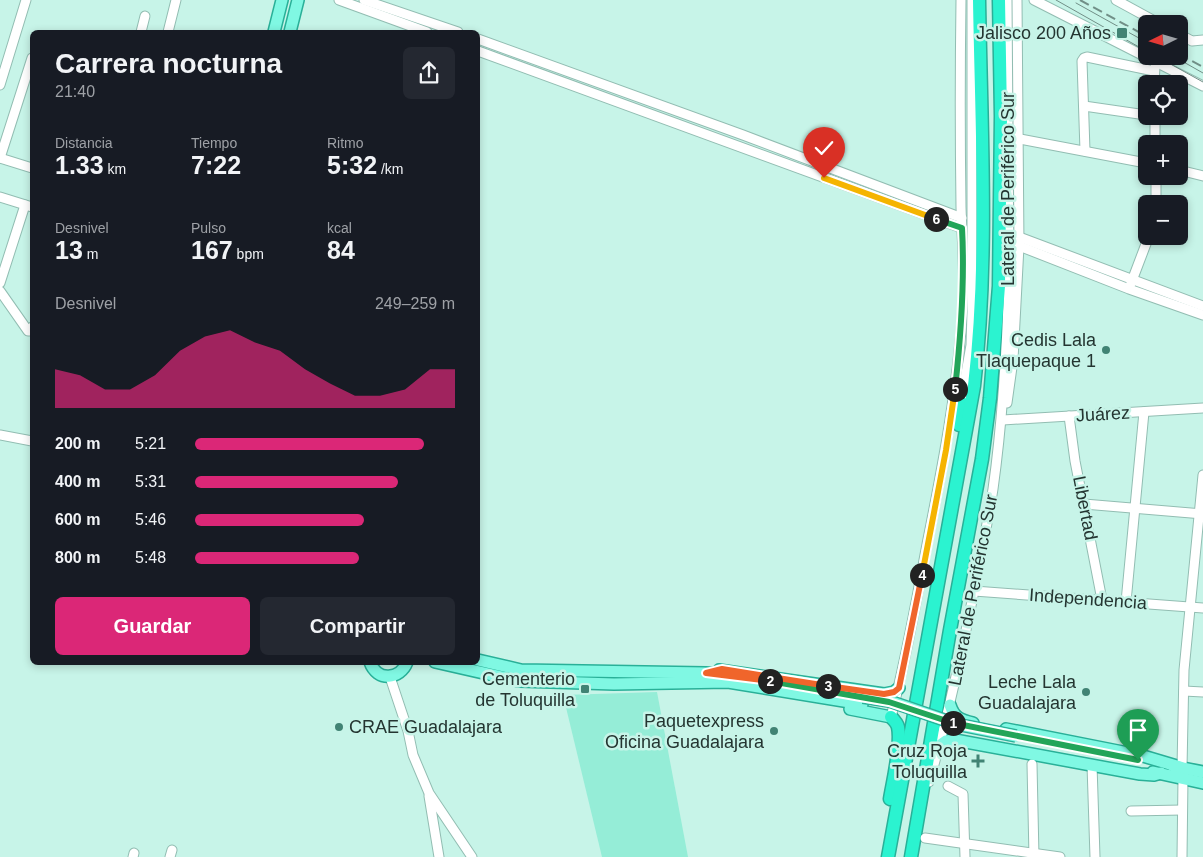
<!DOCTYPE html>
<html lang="es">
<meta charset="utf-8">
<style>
body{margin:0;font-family:Arial,sans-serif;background:#242831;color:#f1f3f6;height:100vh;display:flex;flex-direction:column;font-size:19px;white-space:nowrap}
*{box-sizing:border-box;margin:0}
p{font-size:16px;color:#9ea1a6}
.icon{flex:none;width:28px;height:28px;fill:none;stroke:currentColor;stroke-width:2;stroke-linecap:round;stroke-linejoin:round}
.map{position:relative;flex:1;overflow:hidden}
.sheet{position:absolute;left:30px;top:30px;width:450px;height:635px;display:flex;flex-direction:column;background:#171b24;border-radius:8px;box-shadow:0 2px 8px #0003}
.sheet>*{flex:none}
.needle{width:32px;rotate:265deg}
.controls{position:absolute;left:1138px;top:15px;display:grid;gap:10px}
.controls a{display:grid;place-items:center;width:50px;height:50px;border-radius:8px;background:#171b24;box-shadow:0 2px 8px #0003;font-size:25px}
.pin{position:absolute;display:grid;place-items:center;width:42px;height:42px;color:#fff;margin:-51px -21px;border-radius:50% 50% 50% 0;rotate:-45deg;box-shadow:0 0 5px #0007}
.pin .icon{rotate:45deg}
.km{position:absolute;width:25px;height:25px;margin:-12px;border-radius:50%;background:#222;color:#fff;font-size:14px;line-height:25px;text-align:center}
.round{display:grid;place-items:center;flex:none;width:52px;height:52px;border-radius:8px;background:#242831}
.headline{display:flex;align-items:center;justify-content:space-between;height:85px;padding:0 25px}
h1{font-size:28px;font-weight:600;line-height:38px}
.metrics{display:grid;grid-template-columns:repeat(3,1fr);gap:8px;height:85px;padding:5px 25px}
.metrics div{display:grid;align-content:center}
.metrics b{font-size:25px;font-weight:600}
.metrics small{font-size:14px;font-weight:400}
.metrics p{font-size:14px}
.chart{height:140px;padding:10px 25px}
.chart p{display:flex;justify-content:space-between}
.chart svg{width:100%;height:90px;margin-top:5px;fill:#db2777;opacity:.7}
.action{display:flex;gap:10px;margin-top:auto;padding:10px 25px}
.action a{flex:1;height:58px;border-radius:8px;background:#db2777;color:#fff;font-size:20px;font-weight:600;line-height:58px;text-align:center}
.action a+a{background:#242831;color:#f1f3f6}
ul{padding:0 25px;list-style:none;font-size:16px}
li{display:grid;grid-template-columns:80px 60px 1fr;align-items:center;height:38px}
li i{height:12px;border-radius:6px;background:#db2777}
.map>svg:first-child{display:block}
.green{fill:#95edd7}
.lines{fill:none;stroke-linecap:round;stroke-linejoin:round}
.minor-casing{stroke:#92bdb2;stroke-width:11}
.major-casing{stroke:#29b098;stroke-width:14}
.highway-casing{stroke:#29b098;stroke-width:15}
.minor{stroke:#fff;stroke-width:9}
.major{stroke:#80f8e3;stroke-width:11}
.highway{stroke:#2bf3d0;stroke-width:12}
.tram{stroke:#718f87;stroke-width:1}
.rail{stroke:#718f87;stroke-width:2;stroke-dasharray:10 5;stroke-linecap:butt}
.major-bridge-casing{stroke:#29b098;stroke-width:14;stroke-linecap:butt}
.major-bridge{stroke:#80f8e3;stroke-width:11}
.split-1-casing{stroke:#fff;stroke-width:10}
.split-2-casing{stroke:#fff;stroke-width:10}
.split-3-casing{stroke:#fff;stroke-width:10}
.split-4-casing{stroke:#fff;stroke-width:10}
.split-5-casing{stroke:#fff;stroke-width:10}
.split-6-casing{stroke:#fff;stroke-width:10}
.split-7-casing{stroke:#fff;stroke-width:10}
.split-1{stroke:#22a559;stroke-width:6}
.split-2{stroke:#22a559;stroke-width:6}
.split-3{stroke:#f0652b;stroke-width:6}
.split-4{stroke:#f0652b;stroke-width:6}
.split-5{stroke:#f5b400;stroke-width:6}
.split-6{stroke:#22a559;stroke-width:6}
.split-7{stroke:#f5b400;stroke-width:6}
.poi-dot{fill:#418374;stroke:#c7f4e8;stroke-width:2}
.labels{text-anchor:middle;stroke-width:5;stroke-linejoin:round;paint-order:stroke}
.poi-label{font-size:18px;fill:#243531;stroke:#c7f4e8;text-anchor:end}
.street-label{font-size:18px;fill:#243531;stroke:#c7f4e8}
</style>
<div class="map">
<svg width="1203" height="857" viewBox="0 0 1203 857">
<rect width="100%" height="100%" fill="#c7f4e8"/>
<!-- green -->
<polygon class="green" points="657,692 688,857 602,857 563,695"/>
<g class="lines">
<defs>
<g id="minor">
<polyline points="339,0 427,32"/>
<polyline points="364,0 458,32"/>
<polyline points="1034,0 1203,86"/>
<polyline points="1116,0 1160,24"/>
<polyline points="141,32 145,16"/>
<polyline points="168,32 176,0"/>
<polyline points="1179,34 1192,41 1203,40"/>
<polyline points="478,39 743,135 962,218"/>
<polyline points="478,51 962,228"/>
<polyline points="1154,84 1155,67"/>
<polyline points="0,85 26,0"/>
<polyline points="1084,106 1146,115"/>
<polyline points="1155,116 1155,144"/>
<polyline points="1020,139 1146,163"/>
<polyline points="1085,151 1082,61 1084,58 1087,57 1154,71"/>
<polyline points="0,158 32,58"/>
<polyline points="0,158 32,168"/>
<polyline points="1179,170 1203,176"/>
<polyline points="1156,176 1156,204"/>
<polyline points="0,197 32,207"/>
<polyline points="1019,237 1203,306"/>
<polyline points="1019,246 1129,289 1203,315"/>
<polyline points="0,283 25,205"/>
<polyline points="1130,286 1149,236"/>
<polyline points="0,291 28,331 31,331 32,327"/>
<polyline points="1007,403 1013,360 1019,246 1017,0"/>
<polyline points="960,407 971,345 972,312 972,0"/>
<polyline points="1069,416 1075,461 1102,600"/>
<polyline points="1003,420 1203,408"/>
<polyline points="0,435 32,441"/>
<polyline points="1084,504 1203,514"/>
<polyline points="974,591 1203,608"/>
<polyline points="1126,602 1144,412"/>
<polyline points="390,677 408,731 413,755 429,793 472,857"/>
<polyline points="1184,691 1203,692"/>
<path d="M891 717C906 660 916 602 927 544 943 464 958 386 963 305 965 273 962 240 961 207 960 138 960 69 961 0"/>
<polyline points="1032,764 1034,857"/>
<polyline points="1092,765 1095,857"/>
<polyline points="1182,768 1184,670 1203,475"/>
<path d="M929 782C948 717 962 652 975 586 981 554 988 521 993 489 1003 418 1007 345 1009 273L1007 0"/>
<polyline points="948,786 963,794 965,857"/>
<polyline points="429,796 439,857"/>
<polyline points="1131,811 1182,810"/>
<polyline points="925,838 1060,857"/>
<polyline points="133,857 134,853"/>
<polyline points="170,857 172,850"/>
<polyline points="1182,857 1183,778"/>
</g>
<g id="major">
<polyline points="274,32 282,0"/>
<polyline points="290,32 298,0"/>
<polyline points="478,660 521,670 706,673 727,675"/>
<path d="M370 662C377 682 400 680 407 662"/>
<polyline points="435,662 519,681 614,684 728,682 862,704"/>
<polyline points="719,670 884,694 894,692 899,688"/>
<path d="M950 705C954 718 961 720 973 723"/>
<polyline points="850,709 891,717"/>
<polyline points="1006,729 1143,756 1180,767"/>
<polyline points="939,746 946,741 955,740 1140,774 1154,775 1161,773"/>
<polyline points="1173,766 1203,772"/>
<polyline points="1153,772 1203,783"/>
</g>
<g id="highway">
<polyline points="959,425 961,402"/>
<path d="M890 799C893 781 902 744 898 727 897 723 894 720 891 717"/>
<path d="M888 857 974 386C989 257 981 130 979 0"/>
<polyline points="911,857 950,630 982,459 990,398 999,286 1001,116 999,0"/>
</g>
</defs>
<!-- minor casing -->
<use href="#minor" class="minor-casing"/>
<!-- major casing -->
<use href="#major" class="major-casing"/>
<!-- highway casing -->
<use href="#highway" class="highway-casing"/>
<!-- minor -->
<use href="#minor" class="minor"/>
<!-- major -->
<use href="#major" class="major"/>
<!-- highway -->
<use href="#highway" class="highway"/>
<!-- tram -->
<g class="tram">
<polyline points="1056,0 1146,51"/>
<polyline points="1076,3 1146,42"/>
<polyline points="1156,56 1203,82"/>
<polyline points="1173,56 1203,73"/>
</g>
<!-- rail -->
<g class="rail">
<polyline points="1080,0 1146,36"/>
<polyline points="1179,54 1203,67"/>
</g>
<defs>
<polyline id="major-bridge" points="863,697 889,701 956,724 1016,736"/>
</defs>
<!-- major-bridge casing -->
<use href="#major-bridge" class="major-bridge-casing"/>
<!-- major-bridge -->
<use href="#major-bridge" class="major-bridge"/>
</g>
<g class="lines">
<defs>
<polyline id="split-1" points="953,723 1138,760"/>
<polyline id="split-2" points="770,681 889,702 953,723"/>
<polyline id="split-3" points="770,681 706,673 722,669 828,686"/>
<polyline id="split-4" points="828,686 884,694 894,692 899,688 922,575"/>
<polyline id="split-5" points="922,575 946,450 955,389"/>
<path id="split-6" d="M936 219 962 228C965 282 961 335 955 389"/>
<polyline id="split-7" points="824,178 936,219"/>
</defs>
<!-- split-1 casing -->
<use href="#split-1" class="split-1-casing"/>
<!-- split-2 casing -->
<use href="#split-2" class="split-2-casing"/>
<!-- split-3 casing -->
<use href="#split-3" class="split-3-casing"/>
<!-- split-4 casing -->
<use href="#split-4" class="split-4-casing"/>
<!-- split-5 casing -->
<use href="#split-5" class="split-5-casing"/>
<!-- split-6 casing -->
<use href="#split-6" class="split-6-casing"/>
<!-- split-7 casing -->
<use href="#split-7" class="split-7-casing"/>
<!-- split-1 -->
<use href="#split-1" class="split-1"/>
<!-- split-2 -->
<use href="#split-2" class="split-2"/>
<!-- split-3 -->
<use href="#split-3" class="split-3"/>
<!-- split-4 -->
<use href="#split-4" class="split-4"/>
<!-- split-5 -->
<use href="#split-5" class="split-5"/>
<!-- split-6 -->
<use href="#split-6" class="split-6"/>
<!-- split-7 -->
<use href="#split-7" class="split-7"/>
</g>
<!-- markers -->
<g class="poi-dot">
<rect x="1116" y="27" width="12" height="12" rx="2.5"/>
<circle cx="1106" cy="350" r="5"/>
<rect x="580" y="684" width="10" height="10" rx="2.5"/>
<circle cx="1086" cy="692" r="5"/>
<circle cx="339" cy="727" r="5"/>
<circle cx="774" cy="731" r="5"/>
<path d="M975.5 753.5h5v5h5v5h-5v5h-5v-5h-5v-5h5z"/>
</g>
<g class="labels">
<!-- poi labels -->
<g class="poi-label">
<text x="1111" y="39">Jalisco 200 Años</text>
<text x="1096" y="346">Cedis Lala<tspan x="1096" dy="21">Tlaquepaque 1</tspan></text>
<text x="575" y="685">Cementerio<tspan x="575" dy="21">de Toluquilla</tspan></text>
<text x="1076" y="688">Leche Lala<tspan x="1076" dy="21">Guadalajara</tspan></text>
<text x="764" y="727">Paquetexpress<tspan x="764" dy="21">Oficina Guadalajara</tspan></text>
<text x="349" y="733" text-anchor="start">CRAE Guadalajara</text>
<text x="967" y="757">Cruz Roja<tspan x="967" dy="21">Toluquilla</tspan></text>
</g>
<!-- street labels -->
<g class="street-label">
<text transform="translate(1008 189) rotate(-90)" y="6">Lateral de Periférico Sur</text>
<text transform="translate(1103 414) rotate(-3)" y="6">Juárez</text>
<text transform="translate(1085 508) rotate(79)" y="6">Libertad</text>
<text transform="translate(973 590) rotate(-79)" y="6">Lateral de Periférico Sur</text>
<text transform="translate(1088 599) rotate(4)" y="6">Independencia</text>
</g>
</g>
</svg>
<div class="controls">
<a><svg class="needle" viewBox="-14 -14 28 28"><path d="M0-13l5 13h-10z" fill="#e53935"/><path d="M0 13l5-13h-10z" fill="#9ea1a6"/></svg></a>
<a><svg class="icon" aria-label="locate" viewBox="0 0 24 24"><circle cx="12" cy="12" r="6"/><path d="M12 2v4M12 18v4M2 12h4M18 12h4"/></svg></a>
<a>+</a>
<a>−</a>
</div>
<div class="pin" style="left:1138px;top:760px;background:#1e9e55"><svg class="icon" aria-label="arrive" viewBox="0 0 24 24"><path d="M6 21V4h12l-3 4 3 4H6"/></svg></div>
<div class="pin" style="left:824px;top:178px;background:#d93025"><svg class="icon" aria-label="check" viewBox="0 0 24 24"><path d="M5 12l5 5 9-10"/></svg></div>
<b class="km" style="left:953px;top:723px">1</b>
<b class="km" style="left:770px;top:681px">2</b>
<b class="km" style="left:828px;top:686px">3</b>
<b class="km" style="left:922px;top:575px">4</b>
<b class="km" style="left:955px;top:389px">5</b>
<b class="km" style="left:936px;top:219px">6</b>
<section class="sheet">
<div class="headline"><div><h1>Carrera nocturna</h1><p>21:40</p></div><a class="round"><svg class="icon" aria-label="share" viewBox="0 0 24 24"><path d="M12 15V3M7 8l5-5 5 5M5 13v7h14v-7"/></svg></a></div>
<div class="metrics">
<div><p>Distancia</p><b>1.33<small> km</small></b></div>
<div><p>Tiempo</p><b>7:22</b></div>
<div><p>Ritmo</p><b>5:32<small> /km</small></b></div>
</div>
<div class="metrics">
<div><p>Desnivel</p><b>13<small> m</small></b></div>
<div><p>Pulso</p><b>167<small> bpm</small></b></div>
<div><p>kcal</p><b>84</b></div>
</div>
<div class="chart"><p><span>Desnivel</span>249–259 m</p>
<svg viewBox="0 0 160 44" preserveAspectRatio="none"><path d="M0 44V25L10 28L20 35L30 35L40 28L50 16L60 9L70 6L80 12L90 16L100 25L110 32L120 38L130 38L140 35L150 25L160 25V44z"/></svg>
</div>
<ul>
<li><b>200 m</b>5:21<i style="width:88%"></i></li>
<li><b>400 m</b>5:31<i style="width:78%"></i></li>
<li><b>600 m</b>5:46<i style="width:65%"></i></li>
<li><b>800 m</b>5:48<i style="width:63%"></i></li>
</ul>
<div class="action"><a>Guardar</a><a>Compartir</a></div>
</section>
</div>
